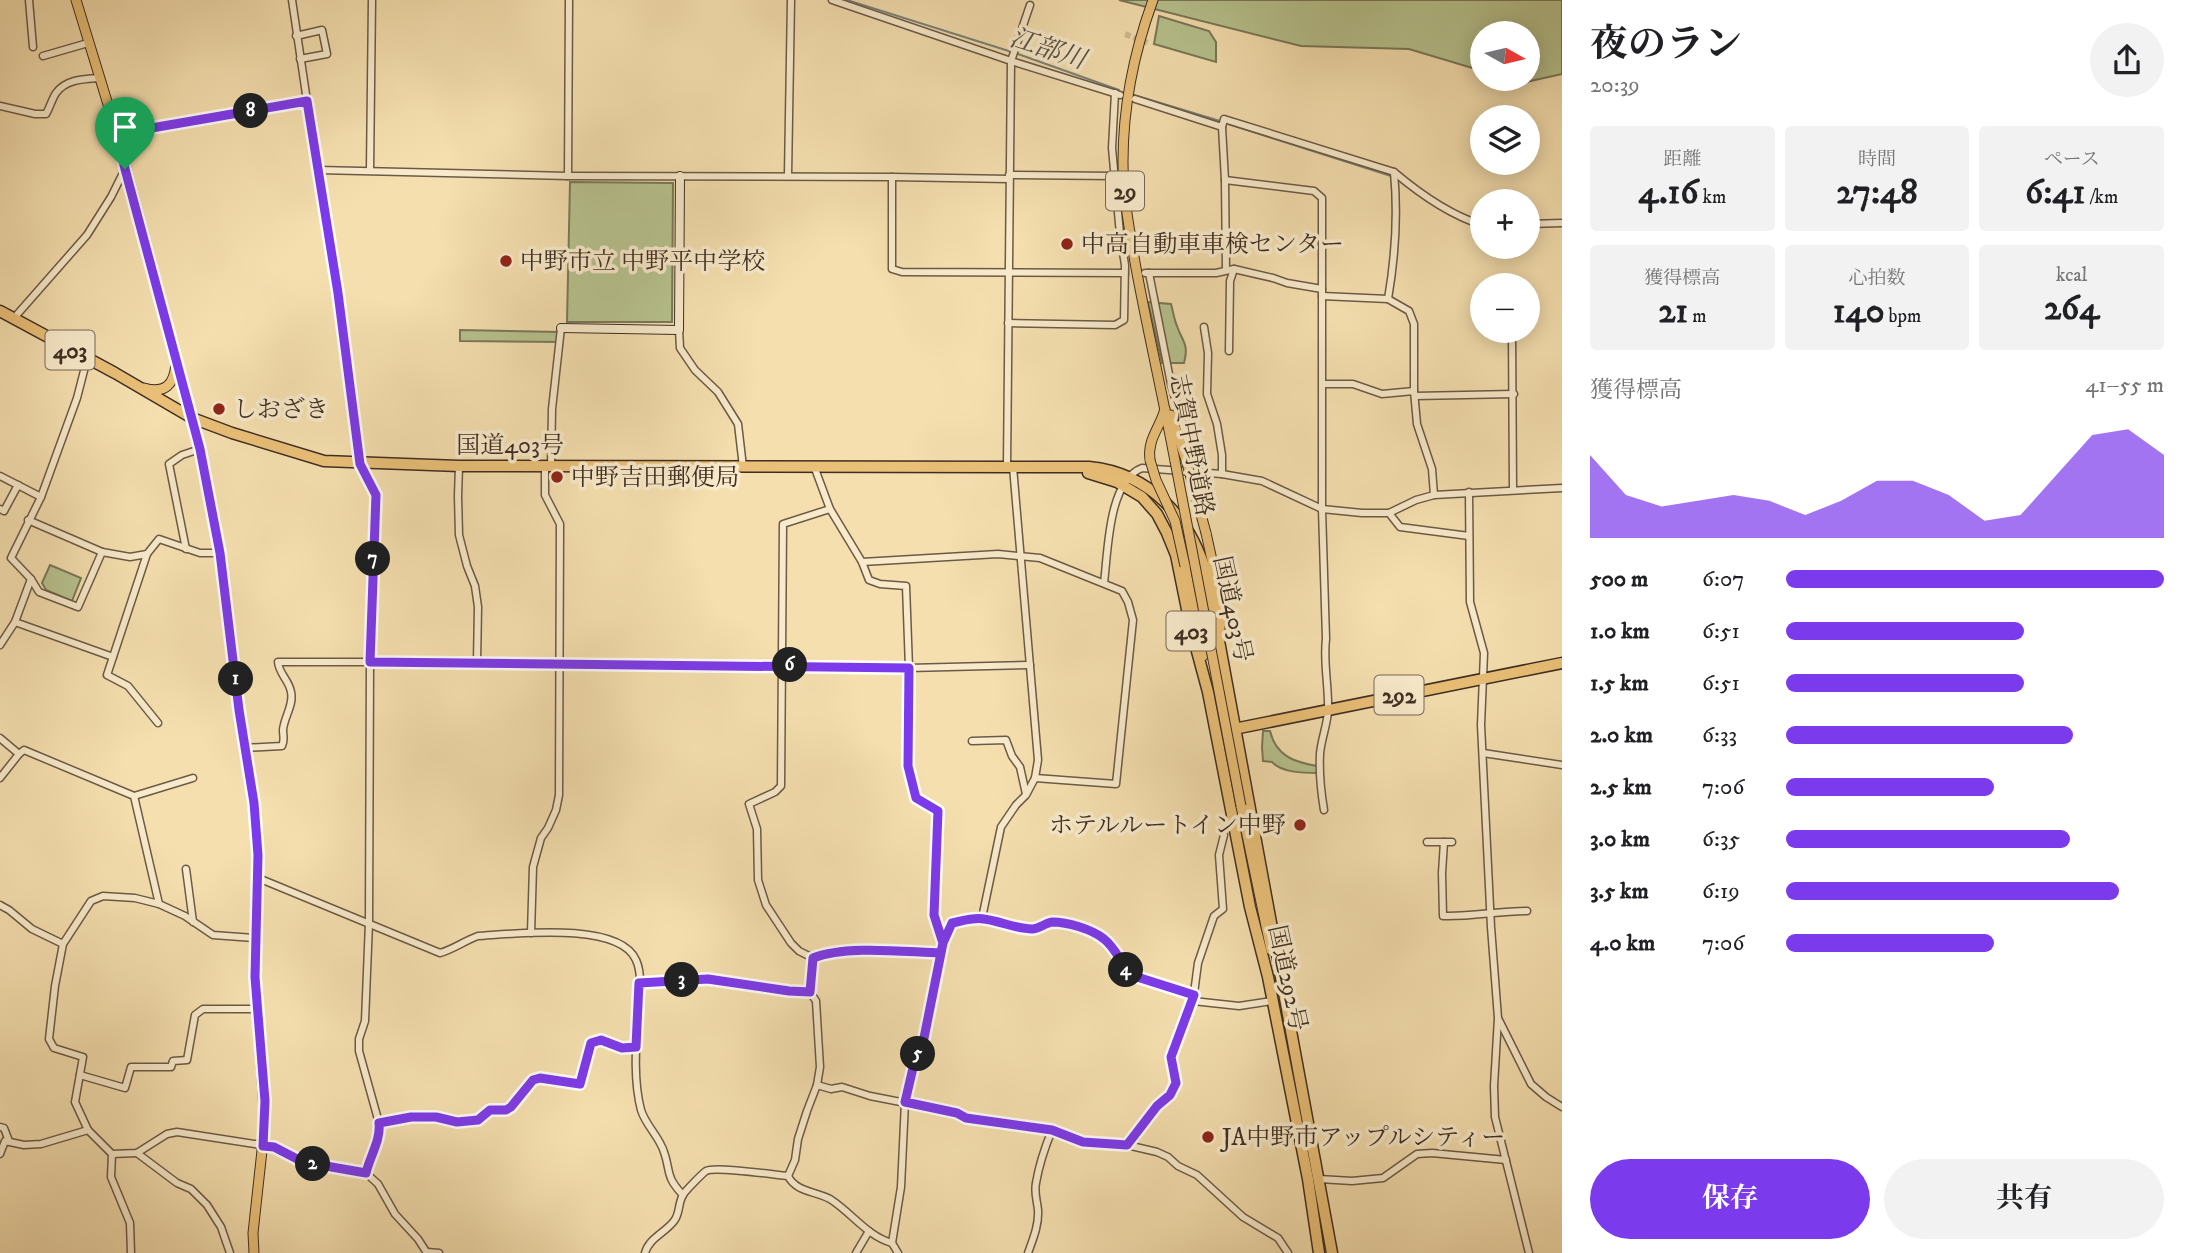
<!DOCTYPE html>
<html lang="ja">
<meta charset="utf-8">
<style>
body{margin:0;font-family:"IM FELL DW Pica","Noto Serif JP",serif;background:#f2f2f2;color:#202124;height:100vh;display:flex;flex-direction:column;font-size:26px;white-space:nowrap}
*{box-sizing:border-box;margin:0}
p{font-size:23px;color:#757577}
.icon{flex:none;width:38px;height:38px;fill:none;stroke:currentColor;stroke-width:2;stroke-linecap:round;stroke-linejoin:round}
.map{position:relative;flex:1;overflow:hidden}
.side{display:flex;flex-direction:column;background:#fff;width:630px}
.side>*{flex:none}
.needle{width:46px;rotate:98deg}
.tools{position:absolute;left:1470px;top:21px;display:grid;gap:14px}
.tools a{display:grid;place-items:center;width:70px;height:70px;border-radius:50%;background:#fff;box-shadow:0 4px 18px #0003;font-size:35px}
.pin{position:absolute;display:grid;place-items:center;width:60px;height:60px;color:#fff;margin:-72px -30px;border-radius:50% 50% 50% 0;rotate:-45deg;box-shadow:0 0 7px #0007}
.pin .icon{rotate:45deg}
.km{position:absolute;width:35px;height:35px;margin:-18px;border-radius:50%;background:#222;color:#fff;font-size:19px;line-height:35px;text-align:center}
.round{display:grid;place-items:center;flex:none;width:74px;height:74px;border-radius:37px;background:#f2f2f2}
.overview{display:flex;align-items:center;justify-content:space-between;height:119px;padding:0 28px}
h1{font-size:38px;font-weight:700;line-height:52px}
.metrics{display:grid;grid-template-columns:repeat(3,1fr);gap:10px;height:119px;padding:7px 28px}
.metrics div{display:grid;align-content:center;border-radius:7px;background:#f2f2f2;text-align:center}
.metrics b{font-size:35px;font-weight:700}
.metrics small{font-size:19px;font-weight:400}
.metrics p{font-size:19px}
.chart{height:196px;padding:14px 28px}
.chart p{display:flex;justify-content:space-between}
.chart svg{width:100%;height:126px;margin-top:7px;fill:#7c3aed;opacity:.7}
.button{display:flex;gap:14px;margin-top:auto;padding:14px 28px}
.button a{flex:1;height:80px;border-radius:42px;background:#7c3aed;color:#fff;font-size:28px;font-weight:700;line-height:80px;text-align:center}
.button a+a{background:#f2f2f2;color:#202124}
ul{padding:0 28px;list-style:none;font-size:23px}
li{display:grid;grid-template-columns:112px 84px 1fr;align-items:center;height:52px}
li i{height:18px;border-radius:9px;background:#7c3aed}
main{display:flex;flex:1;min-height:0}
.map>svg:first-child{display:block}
.green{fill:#b7c38f;stroke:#7a7859;stroke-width:2}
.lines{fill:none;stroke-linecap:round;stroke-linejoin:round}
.stream{stroke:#78837a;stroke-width:2}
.street-tunnel{stroke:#d0bc93;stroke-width:6;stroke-dasharray:6 3;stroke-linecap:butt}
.street-casing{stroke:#6c5a46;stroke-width:9}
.secondary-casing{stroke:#3e2e23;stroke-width:10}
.primary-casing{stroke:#3e2e23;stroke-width:11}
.highway-casing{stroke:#3e2e23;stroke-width:13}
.street{stroke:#f8eacb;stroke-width:6}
.secondary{stroke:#f8eacb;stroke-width:8}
.primary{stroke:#eac078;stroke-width:9}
.highway{stroke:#eac078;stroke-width:10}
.primary-bridge-casing{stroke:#3e2e23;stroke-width:11;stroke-linecap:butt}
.primary-bridge{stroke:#eac078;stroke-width:9}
.route-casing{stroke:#fff;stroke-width:14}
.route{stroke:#7c3aed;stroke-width:9}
.poi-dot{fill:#8f2418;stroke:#f8eacb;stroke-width:2.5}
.labels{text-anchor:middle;stroke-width:7;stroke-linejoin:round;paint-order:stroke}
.shield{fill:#f8eacb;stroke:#766655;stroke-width:2}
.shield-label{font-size:23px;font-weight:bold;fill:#3e2e23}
.poi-label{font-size:24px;fill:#3e2e23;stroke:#f8eacb;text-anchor:start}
.street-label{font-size:24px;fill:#3e2e23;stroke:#f8eacb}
.water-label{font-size:26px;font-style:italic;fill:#565147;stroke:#f8eacb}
</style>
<main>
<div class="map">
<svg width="1562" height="1253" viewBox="0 0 1562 1253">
<rect width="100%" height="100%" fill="#f5dfaf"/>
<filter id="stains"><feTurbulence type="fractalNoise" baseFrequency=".00286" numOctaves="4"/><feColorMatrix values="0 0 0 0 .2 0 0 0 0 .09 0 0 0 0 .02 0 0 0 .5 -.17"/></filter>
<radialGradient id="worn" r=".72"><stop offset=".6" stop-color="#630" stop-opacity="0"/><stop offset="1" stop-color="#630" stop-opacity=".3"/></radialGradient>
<!-- green -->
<g class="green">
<polygon points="1119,0 1562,0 1562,74 1522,83 1508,79 1528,79 1528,33 1482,33 1482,71 1409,49 1301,46"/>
<polygon points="1159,16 1209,31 1216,42 1216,62 1154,44"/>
<polygon points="570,182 673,183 672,322 567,322"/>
<path d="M1148 302 1171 304C1173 311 1174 319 1177 326 1183 343 1189 344 1184 363H1162Z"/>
<polygon points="460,330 561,332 560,342 460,341"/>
<polygon points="50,565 81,578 72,601 46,590 42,583"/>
<path d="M1263 731H1270C1276 756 1294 762 1317 766L1318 773C1305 773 1282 773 1272 762L1263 761 1262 747Z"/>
</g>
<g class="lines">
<!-- stream -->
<g class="stream">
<polyline points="847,0 1012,52"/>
<polyline points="1018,54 1119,90"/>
<polyline points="1134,95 1220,121"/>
<polyline points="1225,123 1391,176"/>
</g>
<!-- street-tunnel -->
<g class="street-tunnel">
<polyline points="1125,34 1148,43"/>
<polyline points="1124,273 1145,273"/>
</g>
<defs>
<g id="street">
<polyline points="29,0 33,47"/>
<polyline points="292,0 307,101"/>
<polyline points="832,0 1011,61 1120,95"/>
<polyline points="296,36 322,30 327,54 300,59"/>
<polyline points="43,56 88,43"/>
<path d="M1135 99 1222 127 1224 119 1394 172C1420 194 1450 215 1482 225"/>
<path d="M0 106 35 114H46C50 107 52 99 56 93 66 79 84 79 99 78"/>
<polyline points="1222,127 1225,180 1226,270"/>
<polyline points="318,170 568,176 892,177 892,269 902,272 1124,273"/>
<polyline points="370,170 372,0"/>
<polyline points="788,175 791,0"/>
<polyline points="1009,175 1114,176"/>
<polyline points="568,176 569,0"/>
<polyline points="892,177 1009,179"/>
<path d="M1225 180 1314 191 1322 198V509L1326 639C1323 662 1329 687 1328 711 1327 726 1321 740 1320 754 1319 773 1321 792 1324 810"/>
<polyline points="1528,224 1562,223"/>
<polyline points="1145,273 1216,273 1234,269 1273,278 1287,283 1322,289"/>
<polyline points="1149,273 1171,384 1196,472"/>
<polyline points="1322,296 1388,299 1409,311 1414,324 1414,391 1417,424 1432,469 1434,495"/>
<path d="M1388 299C1395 258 1398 214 1394 172"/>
<polyline points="14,318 87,235 111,197 125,169"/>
<polyline points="1008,323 1115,325 1124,320 1125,265 1120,234 1112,148 1115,93"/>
<polyline points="1204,327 1208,353 1207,394 1217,424 1222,455 1222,474"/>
<polyline points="679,330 680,348 695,370 718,392 738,424 743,467"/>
<polyline points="1512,331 1513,490"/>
<polyline points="1229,351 1230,281 1234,269"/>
<polyline points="87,359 77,398 41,497 11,558 31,579 39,592 78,607 102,552 130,557 147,554 159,539 200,553 221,553"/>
<polyline points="1323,384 1353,384 1382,394 1414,391"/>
<polyline points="1415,396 1514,394"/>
<path d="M360 464 376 495 370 662 369 923 365 1021 359 1039V1051L379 1123C380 1140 370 1156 366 1173"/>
<polyline points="459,466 458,496 459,535 467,566 475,586 478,607 477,662"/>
<polyline points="551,466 552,409 561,328"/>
<polyline points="814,466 830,509 862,562 869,580 880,584 906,586 909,668 908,766 916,798 938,811 934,915 943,943"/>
<polyline points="1007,467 1011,61 1030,5"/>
<polyline points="0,476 41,497"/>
<polyline points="1469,492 1470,602 1484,653 1481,725 1491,927 1498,1018 1494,1086 1495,1117 1529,1253"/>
<polyline points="0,509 4,511 18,485"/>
<polyline points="1389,513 1400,527 1469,536"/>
<polyline points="28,520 102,552"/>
<polyline points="186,549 169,464 182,455 200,449"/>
<polyline points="147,554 107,675 128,686 158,723"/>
<polyline points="862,562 998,554 1040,558 1122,591 1128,602 1133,620 1116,784 1035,778"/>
<polyline points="31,579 15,622 113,657"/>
<path d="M1104 583C1108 552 1108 481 1142 468L1222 474 1262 481 1322 509 1362 513H1389L1416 500 1434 495 1562 488"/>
<polyline points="0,645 15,622"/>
<polyline points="0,738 19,754 24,750 134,796 159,904"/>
<polyline points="972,741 1006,740 1012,756 1020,767 1026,794"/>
<path d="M244 748 282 746C285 740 283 736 283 730 284 717 294 705 291 692 289 680 279 674 278 662H477L909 668 1030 665"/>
<polyline points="1483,753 1562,765"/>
<polyline points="0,778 19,754"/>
<polyline points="134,796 193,778"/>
<polyline points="1427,842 1452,842"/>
<path d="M1444 842 1442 873 1443 916C1471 917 1498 911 1527 911"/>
<polyline points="186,869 193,922"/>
<path d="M258 878 440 953C454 949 464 941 478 936 513 934 619 921 636 960 643 975 639 997 638 1013 636 1044 633 1079 641 1110 646 1126 659 1136 664 1152 671 1172 665 1176 683 1195"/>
<polyline points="0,905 9,910 32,929 63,944"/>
<path d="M982 918C995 922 1022 932 1036 929 1041 928 1045 923 1051 922 1063 921 1094 931 1103 938 1117 948 1121 966 1134 976L1194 995"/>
<polyline points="531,933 533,867 541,838 548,828 556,810 559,795 560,524 545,495 545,466"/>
<path d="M813 958C847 945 904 952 941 953"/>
<polyline points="639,983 708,979 789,991 810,992"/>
<polyline points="1193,1001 1239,1006 1272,1001"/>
<polyline points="1499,1020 1531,1084 1546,1097 1562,1107"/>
<polyline points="80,1075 125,1088 131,1067 171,1067 173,1061 187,1060 195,1015 203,1009 258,1009"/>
<polyline points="817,1085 831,1089 842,1087 870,1096 957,1113 966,1118 1005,1124 1034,1126 1052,1130 1083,1142 1127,1145 1157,1152 1168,1157 1178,1166 1197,1175 1243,1217 1278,1238 1288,1253"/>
<path d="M379 1123 411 1117H436L457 1122 478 1120 490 1110H506L511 1107 533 1080 539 1078 580 1084 591 1043C610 1037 616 1049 636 1047"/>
<polyline points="0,1127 4,1128 9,1141"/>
<polyline points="88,1130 75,1102 83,1057 54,1048 49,1039 55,986 63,944 91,901 103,896 135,898 159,904 185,916 213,935 254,938"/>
<polyline points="1127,1145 1157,1106 1170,1095 1176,1083 1172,1057 1177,1038 1193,1001 1198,963 1214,916 1223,909 1219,855 1224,835"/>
<polyline points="137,1153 177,1183 191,1189 207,1205 221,1227 230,1253"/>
<polyline points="0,1154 5,1141 24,1145 41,1144 88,1130 112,1154 137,1153 167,1134 177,1132 274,1147 303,1162 366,1173 378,1184 395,1214 418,1239 427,1253"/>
<polyline points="112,1154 111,1177 130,1223 131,1253"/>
<polyline points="788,1176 795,1160 798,1139 807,1111 817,1085 820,1067 816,1001 810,992 813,958 799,951 791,943 766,905 758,880 757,829 749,804 775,792 781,786 783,524 830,509"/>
<polyline points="1319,1179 1352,1181 1383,1178 1417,1154 1432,1153 1506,1160"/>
<polyline points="892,1243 901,1187 905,1102 913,1068 923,1043 943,943 952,923 982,918 1001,827 1016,805 1026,795 1035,778 1038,760 1013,467"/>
<polyline points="427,1252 439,1253"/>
<path d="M645 1253C649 1238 665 1233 674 1221 680 1214 678 1203 683 1195 685 1191 702 1174 706 1171 715 1166 775 1175 788 1176 796 1192 815 1191 830 1199 852 1213 867 1236 892 1243L898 1253"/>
<polyline points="856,1253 869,1231"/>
<path d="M1028 1253C1033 1239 1039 1225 1038 1210 1037 1200 1034 1193 1036 1183 1039 1165 1045 1147 1052 1130"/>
</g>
<g id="secondary">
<polyline points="117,134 307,101 328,230 360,464"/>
<polyline points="561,328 679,330 680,176"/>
</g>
<g id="primary">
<polyline points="76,0 117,134 159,292 200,449 221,553 239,711 253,803 258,855 255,977 265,1123 253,1233 254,1253"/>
<path d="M1153 0C1134 52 1123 106 1123 162 1123 197 1130 233 1136 268 1148 332 1163 397 1175 461"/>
<path d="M144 388C165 394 174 385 176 364"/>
<polyline points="1171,415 1187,463"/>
<path d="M1150 460C1147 439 1160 428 1165 409"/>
<path d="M1206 533C1213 565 1222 599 1220 631"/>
<polyline points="1185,566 1203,656"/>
<polyline points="1241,806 1271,950"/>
</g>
<g id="highway">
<path d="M0 311 115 373 192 418 232 433 324 461 459 466 1089 467C1151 473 1191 519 1207 576L1332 1253"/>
<polyline points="1088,473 1117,482 1142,497 1157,514 1167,533 1176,555 1191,629 1208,692 1250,907 1268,977 1308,1179 1319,1253"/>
<polyline points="1229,730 1562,663"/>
</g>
</defs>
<!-- street casing -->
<use href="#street" class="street-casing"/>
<!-- secondary casing -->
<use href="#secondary" class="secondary-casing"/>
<!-- primary casing -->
<use href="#primary" class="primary-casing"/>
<!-- highway casing -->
<use href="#highway" class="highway-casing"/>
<!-- street -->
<use href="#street" class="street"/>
<!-- secondary -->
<use href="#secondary" class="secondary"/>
<!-- primary -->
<use href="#primary" class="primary"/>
<!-- highway -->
<use href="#highway" class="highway"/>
<defs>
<g id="primary-bridge">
<polyline points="1150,460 1156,480 1175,521 1185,566"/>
<polyline points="1175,461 1241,806"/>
<polyline points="1187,463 1206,533"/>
</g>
</defs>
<!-- primary-bridge casing -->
<use href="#primary-bridge" class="primary-bridge-casing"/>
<!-- primary-bridge -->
<use href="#primary-bridge" class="primary-bridge"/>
</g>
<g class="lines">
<defs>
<path id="route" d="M125 169 200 449 220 553 239 710 254 803 258 855 255 977 265 1101 263 1146 274 1147 303 1162 366 1173C370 1156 381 1140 379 1123L411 1117H436L457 1122 478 1120 490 1110H506L511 1107 533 1080 540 1078 580 1084 591 1043 601 1040 622 1048 636 1047 639 983 708 979 789 991 810 992 813 958C847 945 904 952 941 953L943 943 952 923C962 921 974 917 984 919 1000 921 1016 929 1032 929 1039 929 1045 923 1052 922 1067 922 1092 929 1104 939 1117 949 1121 966 1134 976L1194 995 1171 1057 1176 1083 1170 1095 1157 1106 1127 1145 1083 1142 1052 1130 966 1118 957 1113 905 1102 913 1068 923 1043 943 943 934 915 938 811 916 798 908 766 909 668 370 662 376 495 360 464 338 293 307 101 117 134 125 169"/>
</defs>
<!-- route casing -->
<use href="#route" class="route-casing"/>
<!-- route -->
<use href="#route" class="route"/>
</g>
<!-- markers -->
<g class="poi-dot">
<circle cx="1067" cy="244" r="7"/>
<circle cx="506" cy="261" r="7"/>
<circle cx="219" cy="409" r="7"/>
<circle cx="557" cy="477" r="7"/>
<circle cx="1300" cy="825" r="7"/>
<circle cx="1208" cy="1137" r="7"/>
</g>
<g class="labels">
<!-- shield labels -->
<g class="shield">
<rect x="1106" y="171.5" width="38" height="39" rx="5"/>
<rect x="45.5" y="330.5" width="49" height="39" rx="5"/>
<rect x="1166.5" y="611.5" width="49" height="39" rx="5"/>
<rect x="1374.5" y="675.5" width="49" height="39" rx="5"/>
</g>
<g class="shield-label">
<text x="1125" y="199">29</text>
<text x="70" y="358">403</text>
<text x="1191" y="639">403</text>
<text x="1399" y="703">292</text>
</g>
<!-- poi labels -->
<g class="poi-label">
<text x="1081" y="252">中高自動車車検センター</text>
<text x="520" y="269">中野市立 中野平中学校</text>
<text x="233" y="417">しおざき</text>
<text x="571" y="485">中野吉田郵便局</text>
<text x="1286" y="833" text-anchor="end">ホテルルートイン中野</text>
<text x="1222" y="1145">JA中野市アップルシティー</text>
</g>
<!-- street labels -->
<g class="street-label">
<text x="510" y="453">国道403号</text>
<text transform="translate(1192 445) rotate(79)" y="8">志賀中野道路</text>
<text transform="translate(1233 609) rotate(78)" y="8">国道403号</text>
<text transform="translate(1288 978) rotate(78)" y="8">国道292号</text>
</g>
<!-- water labels -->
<g class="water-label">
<text transform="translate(1048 48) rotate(18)" y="9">江部川</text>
</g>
</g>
<rect width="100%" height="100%" filter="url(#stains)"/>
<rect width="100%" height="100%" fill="url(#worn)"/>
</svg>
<div class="tools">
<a><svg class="needle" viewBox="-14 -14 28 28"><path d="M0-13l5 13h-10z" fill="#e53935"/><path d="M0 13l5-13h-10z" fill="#757577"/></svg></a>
<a><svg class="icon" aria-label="layers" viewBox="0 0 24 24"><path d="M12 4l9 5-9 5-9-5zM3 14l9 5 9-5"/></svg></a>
<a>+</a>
<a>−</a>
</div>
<div class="pin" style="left:125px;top:169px;background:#1e9e55"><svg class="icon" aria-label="arrive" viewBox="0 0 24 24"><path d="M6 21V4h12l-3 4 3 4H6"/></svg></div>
<b class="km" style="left:236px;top:679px">1</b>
<b class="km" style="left:313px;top:1164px">2</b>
<b class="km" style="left:682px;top:980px">3</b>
<b class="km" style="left:1126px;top:970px">4</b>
<b class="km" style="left:918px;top:1054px">5</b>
<b class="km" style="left:790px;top:665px">6</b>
<b class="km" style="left:373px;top:559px">7</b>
<b class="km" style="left:251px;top:111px">8</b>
</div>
<section class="side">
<div class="overview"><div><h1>夜のラン</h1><p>20:39</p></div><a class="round"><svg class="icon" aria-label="share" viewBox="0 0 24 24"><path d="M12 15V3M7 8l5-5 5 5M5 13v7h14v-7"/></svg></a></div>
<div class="metrics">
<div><p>距離</p><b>4.16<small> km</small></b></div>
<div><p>時間</p><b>27:48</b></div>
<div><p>ペース</p><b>6:41<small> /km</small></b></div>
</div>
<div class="metrics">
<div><p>獲得標高</p><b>21<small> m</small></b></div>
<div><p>心拍数</p><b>140<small> bpm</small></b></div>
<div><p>kcal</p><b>264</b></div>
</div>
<div class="chart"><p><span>獲得標高</span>41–55 m</p>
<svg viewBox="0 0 160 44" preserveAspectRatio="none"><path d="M0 44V15L10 29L20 33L30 31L40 29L50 31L60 36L70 31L80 24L90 24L100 29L110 38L120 36L130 22L140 8L150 6L160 15V44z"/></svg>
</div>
<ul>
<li><b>500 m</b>6:07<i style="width:100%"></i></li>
<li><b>1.0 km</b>6:51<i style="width:63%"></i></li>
<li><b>1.5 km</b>6:51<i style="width:63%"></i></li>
<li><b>2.0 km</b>6:33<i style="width:76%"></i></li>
<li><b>2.5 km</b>7:06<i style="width:55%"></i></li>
<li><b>3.0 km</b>6:35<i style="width:75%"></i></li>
<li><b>3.5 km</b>6:19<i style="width:88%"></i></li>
<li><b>4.0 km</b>7:06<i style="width:55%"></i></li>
</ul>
<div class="button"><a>保存</a><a>共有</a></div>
</section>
</main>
